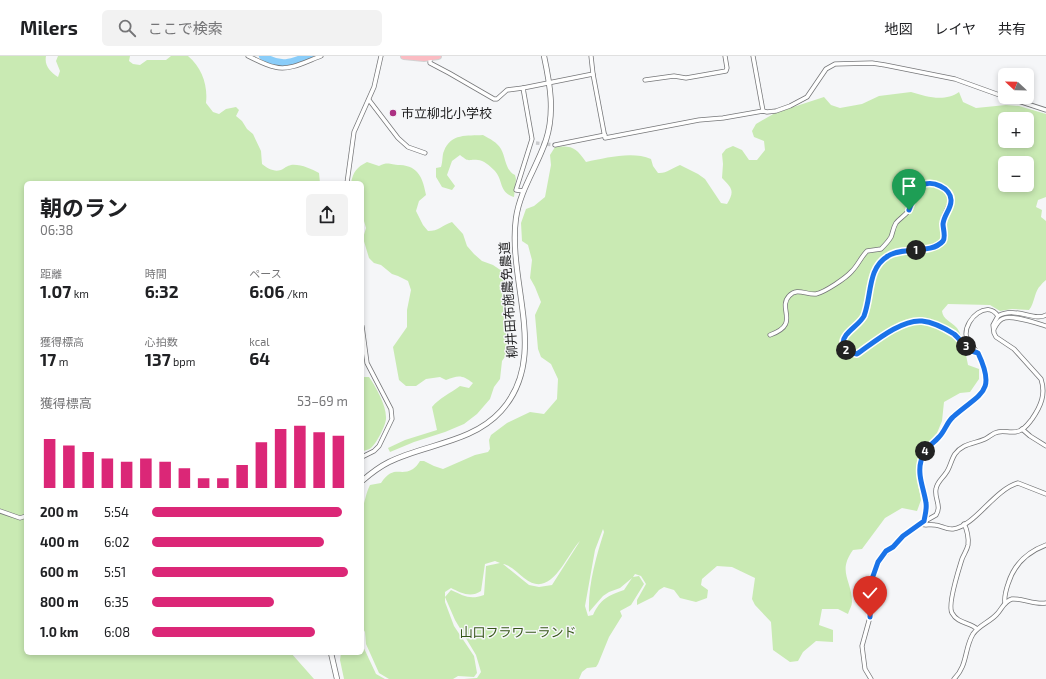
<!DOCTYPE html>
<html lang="ja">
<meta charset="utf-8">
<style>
body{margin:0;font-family:"Exo 2","Noto Sans JP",sans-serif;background:#f2f2f2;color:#202124;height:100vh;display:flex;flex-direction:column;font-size:15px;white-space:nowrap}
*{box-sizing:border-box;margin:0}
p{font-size:13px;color:#757577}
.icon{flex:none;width:22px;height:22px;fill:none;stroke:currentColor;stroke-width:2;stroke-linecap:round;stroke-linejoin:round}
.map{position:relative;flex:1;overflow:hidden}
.drawer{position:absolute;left:24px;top:125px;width:340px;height:474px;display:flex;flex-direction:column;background:#fff;border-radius:6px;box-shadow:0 2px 6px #0003}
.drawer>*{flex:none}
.needle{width:26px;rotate:292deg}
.buttons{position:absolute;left:998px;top:12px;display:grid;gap:8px}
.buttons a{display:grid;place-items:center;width:36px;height:36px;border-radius:6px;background:#fff;box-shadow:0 2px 6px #0003;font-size:20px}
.pin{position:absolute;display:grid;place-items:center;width:34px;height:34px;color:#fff;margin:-41px -17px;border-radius:50% 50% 50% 0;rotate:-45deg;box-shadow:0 0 4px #0007}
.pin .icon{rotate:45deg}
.km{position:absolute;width:20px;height:20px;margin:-10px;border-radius:50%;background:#222;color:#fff;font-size:11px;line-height:20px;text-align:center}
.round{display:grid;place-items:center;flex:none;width:42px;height:42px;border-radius:6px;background:#f2f2f2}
.summary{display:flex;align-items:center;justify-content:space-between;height:68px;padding:0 16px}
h1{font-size:22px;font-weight:700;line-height:30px}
.figures{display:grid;grid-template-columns:repeat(3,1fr);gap:6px;height:68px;padding:4px 16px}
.figures div{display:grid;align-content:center}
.figures b{font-size:17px;font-weight:700}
.figures small{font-size:11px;font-weight:400}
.figures p{font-size:11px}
.chart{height:112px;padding:8px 16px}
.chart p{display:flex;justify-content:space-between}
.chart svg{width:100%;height:72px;margin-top:4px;stroke:#db2777;stroke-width:6}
ul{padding:0 16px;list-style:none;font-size:13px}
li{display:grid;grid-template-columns:64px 48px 1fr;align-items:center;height:30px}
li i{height:10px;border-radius:5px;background:#db2777}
header{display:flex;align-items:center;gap:24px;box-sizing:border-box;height:56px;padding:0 20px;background:#fff;border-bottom:1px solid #e0e0e0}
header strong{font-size:19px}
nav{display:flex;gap:22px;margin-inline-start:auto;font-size:14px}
.search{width:280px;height:36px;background:#f2f2f2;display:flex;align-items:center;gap:10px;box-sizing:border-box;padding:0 14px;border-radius:6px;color:#757577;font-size:15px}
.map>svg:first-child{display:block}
.green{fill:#c9eab3;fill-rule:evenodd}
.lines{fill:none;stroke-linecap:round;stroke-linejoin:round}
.river{stroke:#8acdf9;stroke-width:8}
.minor-tunnel{stroke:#cacbcd;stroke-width:3.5;stroke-dasharray:3.5 2;stroke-linecap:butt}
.minor-casing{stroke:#767779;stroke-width:5}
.tertiary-casing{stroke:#767779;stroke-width:6}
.primary-casing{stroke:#d2d2d2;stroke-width:8}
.minor{stroke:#fff;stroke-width:3.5}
.tertiary{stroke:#fff;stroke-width:4.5}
.primary{stroke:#fbbbc2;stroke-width:6}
.route-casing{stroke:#fff;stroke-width:8}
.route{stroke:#1a73e8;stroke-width:5}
.poi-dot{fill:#ac3183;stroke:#f5f6f8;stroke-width:1.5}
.labels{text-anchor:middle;stroke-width:3;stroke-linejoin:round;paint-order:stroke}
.poi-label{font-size:13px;fill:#1f1f20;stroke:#f5f6f8;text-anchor:start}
.street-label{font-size:13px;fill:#1f1f20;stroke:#f5f6f8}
.park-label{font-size:13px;fill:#365718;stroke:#f5f6f8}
</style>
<header>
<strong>Milers</strong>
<div class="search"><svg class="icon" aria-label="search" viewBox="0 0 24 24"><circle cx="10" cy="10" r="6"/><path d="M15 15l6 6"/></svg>ここで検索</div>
<nav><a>地図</a><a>レイヤ</a><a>共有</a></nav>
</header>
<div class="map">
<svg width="1046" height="623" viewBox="0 0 1046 623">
<rect width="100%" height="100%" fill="#f5f6f8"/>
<!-- green -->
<g class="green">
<path d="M0 0H46C44 10 51 16 58 21L60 15 56 5 58 0H130L129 5 133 8 140 9 147 4H166L171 0H188C202 12 208 29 206 47L213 56 219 58 226 53 236 51 239 54 236 60 242 65 247 73 253 78 261 95 262 108C268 113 276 117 283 113 286 111 287 110 291 109 301 108 311 113 319 117L320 127H26V597H291L314 623H0Z"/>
<path d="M911 36C927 41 945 46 959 36L963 46 976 52 1006 49 1019 50 1046 58V141L1038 144 1036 151 1042 154 1041 161 1046 165V224C1044 226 1042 227 1041 229 1034 235 1035 247 1029 254L1012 253 1000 255 990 249 948 248 942 255C943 264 951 265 957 272 963 280 966 299 968 309L979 313V323L970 336 960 337 944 346 942 365 937 377 921 395 916 417 921 444 917 455 902 452 885 462 862 493 853 494C837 516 852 524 852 546 852 550 849 554 848 558L838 553H822L819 569 833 574V586L816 585 803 596 798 605 790 606 773 594 771 566 755 549 752 543 755 522 732 511 717 510 702 523 701 529 708 534 707 542 696 546 680 542 674 534 664 531 659 534 653 541 637 549V544L646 528 641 520 635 518 633 521 639 520 644 528 631 549 620 555 622 560 609 581 598 608 596 611 587 612 582 616 579 623H464L477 622 481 616 476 599 455 564 445 541 451 534C464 540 470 544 484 539L486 510 500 507 495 505 485 508 481 535C471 542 461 537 451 532L445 536V546L454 570 474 600 477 617 474 621 458 620 453 623H389L379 617 366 588 365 576 362 571V454C365 445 366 437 370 429L381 427C394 408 400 421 413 413 416 411 418 408 420 405H424L434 410 443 413 475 399 488 396 490 393 489 384 491 379 507 367 530 356 544 358 557 343 558 323 551 308 541 301 538 293 535 259 541 246 535 231 530 222 532 204 528 189 522 185 521 167 526 153 534 150 545 141 551 109 550 99 555 91C573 89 576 92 586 106 606 102 632 95 651 103L653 110 658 117C666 118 672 112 680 109L698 118 705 123 721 147 727 148C735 135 732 132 722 122L723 108 722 98 726 93 733 90 742 94 749 104H757L765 94 764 85 754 81 752 75 756 68 775 57 824 41 831 49 840 52 862 48 879 40ZM1005 63H1027V85H1005ZM1005 107H1027V129H1005ZM603 473 604 476C596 501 588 529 589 556L603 540 609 536 620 532 632 522 624 534C608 540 601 542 593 559L588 560 585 550 595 494ZM580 485 552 529 539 531 529 529 503 508C510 509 518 517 524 522 551 544 565 501 580 485Z"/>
<path d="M483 79C490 83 497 86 501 93 506 102 505 114 515 119L516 123 514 141C498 136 504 124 494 114 490 110 483 104 478 104 467 103 470 107 460 99L452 105 447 119 455 130 452 134 442 131 436 121V112L441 111C443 105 442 99 444 95 451 77 467 80 483 79Z"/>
<path d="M367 106 379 110C389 105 390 109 400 109 419 110 423 123 426 139L419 145 416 155 423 169 428 175C439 175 441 170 452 166L463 178 467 190 474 198 482 205 493 209 502 215 507 224 512 259 513 278 509 295 502 305 500 323 494 331 490 343 477 358 464 368 445 376 414 386 390 396 388 392 405 384 437 374 432 351C439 342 451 337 460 330L469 332 473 327C462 319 459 319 446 324L440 321 426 323 416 330H406L399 324 393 291 407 271V254L411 234 408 225 398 220 392 218 381 209 374 207 369 202 363 182 366 172 364 165 362 163V127H351C353 116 357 111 367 106Z"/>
<path d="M362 321H369C376 331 386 349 386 361 387 368 376 388 371 392 368 394 365 394 362 396Z"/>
<polygon points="362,577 362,588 376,618 385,623 344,623 340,604 341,597 362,597"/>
</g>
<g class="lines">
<!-- river -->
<path class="river" d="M263 0C280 12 292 7 309 0"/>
<!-- minor-tunnel -->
<polyline class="minor-tunnel" points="536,87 555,89"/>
<defs>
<g id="minor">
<path d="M248 0C257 4 265 9 275 11 290 15 307 5 321 0"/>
<polyline points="753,0 763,55"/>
<polyline points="430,2 430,7 449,17 494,43 497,43 507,34 523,32"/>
<polyline points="593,18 605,82 699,64 723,62 763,55 767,56 776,55 790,50 807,41 826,13 835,8 872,7 885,9 955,23 1005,41"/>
<polyline points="645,24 674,20 686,22 726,15 727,12 725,0"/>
<polyline points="1006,41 1046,54"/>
<polyline points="369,44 398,82 408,91 425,97"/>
<polyline points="555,89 605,79"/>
<polyline points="347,127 354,76 374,31 381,0"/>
<polyline points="523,135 516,134 532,83 523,32 593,18 591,0"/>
<path d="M998 260C1016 250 1035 266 1046 259"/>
<polyline points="362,270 367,307 391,353 392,363 379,390 374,395 362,401"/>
<path d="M994 273C996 269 998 265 1002 263 1011 258 1036 267 1046 270"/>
<path d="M770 279C801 268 777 253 789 240 797 231 806 239 816 238 825 236 846 222 852 215 858 209 861 201 867 195L881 193C885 189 888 186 891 181 893 176 893 172 896 167 900 162 905 160 909 154 912 147 914 134 921 130 926 126 932 128 938 130 963 140 945 150 943 164 943 169 946 182 943 185 932 199 903 190 888 199 867 212 872 240 864 260 859 270 842 277 843 288 843 295 851 297 857 298 872 287 905 261 925 265 934 267 945 273 953 278 963 284 966 293 977 297"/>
<polyline points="1022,373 1030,380 1046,390"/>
<polyline points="0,455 20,462 26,460"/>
<path d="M920 468C925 470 929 468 935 469 940 469 947 474 953 473 975 470 994 434 1018 427L1046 438"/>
<path d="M964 468C967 473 969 483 968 489 967 494 964 498 962 503 959 513 947 549 952 557 958 568 970 566 977 573"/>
<path d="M1005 547C1004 541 1006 534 1008 528 1014 508 1027 496 1046 489"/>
<path d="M871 623 865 613 862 590 870 561 872 523 874 515 882 501 903 480 920 468 936 459C942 450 934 442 936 433 937 426 942 423 946 417 950 412 951 404 955 398 963 387 974 388 985 383 990 381 992 377 998 376 1005 374 1011 378 1019 375 1025 373 1028 368 1032 363 1041 350 1046 338 1041 323L1014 293 996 281 994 277 993 269 998 260C987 244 966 262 966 278 966 285 973 290 977 296 982 304 988 318 986 327 984 343 963 352 952 361 946 367 944 375 939 382 933 388 926 391 923 399 916 416 924 431 926 447 927 453 925 459 924 465"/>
<path d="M954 623C968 609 964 593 973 578 979 569 990 566 997 558 1002 553 1004 545 1012 543 1023 542 1034 549 1046 547"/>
</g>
<g id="tertiary">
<path d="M362 425C370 418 379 411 389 406 425 388 472 387 501 355 550 301 507 226 516 162 520 134 537 111 546 84 555 56 550 28 544 0"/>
<polyline points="331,597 337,623"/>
</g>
<polyline id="primary" points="404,0 424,2 438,0"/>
</defs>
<!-- minor casing -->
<use href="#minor" class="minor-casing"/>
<!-- tertiary casing -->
<use href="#tertiary" class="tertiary-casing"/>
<!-- primary casing -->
<use href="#primary" class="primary-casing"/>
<!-- minor -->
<use href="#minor" class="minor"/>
<!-- tertiary -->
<use href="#tertiary" class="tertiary"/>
<!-- primary -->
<use href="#primary" class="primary"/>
</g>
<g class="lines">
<defs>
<path id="route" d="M870 561 872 523 878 506 886 495 893 491 903 480 924 465C925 459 927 453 926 447 924 433 917 419 921 405 923 393 932 389 939 381 945 375 947 366 953 361 980 337 997 337 978 297 975 296 971 295 969 294 964 290 960 283 954 278 946 273 932 266 922 265 901 263 873 287 857 298 851 297 843 295 843 288 842 277 859 270 864 260 872 240 867 212 888 200 903 190 931 199 943 185 946 181 943 173 943 168 944 159 951 153 951 145 952 132 931 123 921 130 915 134 912 147 909 154"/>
</defs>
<!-- route casing -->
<use href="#route" class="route-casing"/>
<!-- route -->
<use href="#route" class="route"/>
</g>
<!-- markers -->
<circle class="poi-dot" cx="393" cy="57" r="4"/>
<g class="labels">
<!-- poi labels -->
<g class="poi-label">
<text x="401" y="62">市立柳北小学校</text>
</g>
<!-- street labels -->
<g class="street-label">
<text transform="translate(508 244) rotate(-94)" y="5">柳井田布施農免農道</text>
</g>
<!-- park labels -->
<g class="park-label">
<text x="518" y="581">山口フラワーランド</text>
</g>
</g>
</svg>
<div class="buttons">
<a><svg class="needle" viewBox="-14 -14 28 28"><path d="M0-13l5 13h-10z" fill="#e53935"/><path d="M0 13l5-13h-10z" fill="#757577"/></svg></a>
<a>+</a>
<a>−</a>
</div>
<div class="pin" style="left:909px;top:154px;background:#1e9e55"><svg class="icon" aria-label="arrive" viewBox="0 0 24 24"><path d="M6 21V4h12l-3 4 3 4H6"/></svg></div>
<div class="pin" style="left:870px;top:561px;background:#d93025"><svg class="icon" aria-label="check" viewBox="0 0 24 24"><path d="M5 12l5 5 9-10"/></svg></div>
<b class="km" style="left:916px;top:194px">1</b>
<b class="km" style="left:846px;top:294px">2</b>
<b class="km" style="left:966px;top:290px">3</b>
<b class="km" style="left:925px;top:395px">4</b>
<section class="drawer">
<div class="summary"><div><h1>朝のラン</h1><p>06:38</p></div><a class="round"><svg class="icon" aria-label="share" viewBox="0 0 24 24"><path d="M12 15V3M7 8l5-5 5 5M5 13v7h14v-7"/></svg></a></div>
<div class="figures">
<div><p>距離</p><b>1.07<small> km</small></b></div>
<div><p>時間</p><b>6:32</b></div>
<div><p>ペース</p><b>6:06<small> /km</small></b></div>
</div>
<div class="figures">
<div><p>獲得標高</p><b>17<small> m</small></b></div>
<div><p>心拍数</p><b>137<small> bpm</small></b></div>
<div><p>kcal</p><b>64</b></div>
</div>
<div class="chart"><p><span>獲得標高</span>53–69 m</p>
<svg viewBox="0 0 160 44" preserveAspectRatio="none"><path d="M5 44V14M15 44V18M25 44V22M35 44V26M45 44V28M55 44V26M65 44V28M75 44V32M85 44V38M95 44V38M105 44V30M115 44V16M125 44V8M135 44V6M145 44V10M155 44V12"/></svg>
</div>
<ul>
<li><b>200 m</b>5:54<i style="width:97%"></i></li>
<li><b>400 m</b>6:02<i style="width:88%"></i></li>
<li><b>600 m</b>5:51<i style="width:100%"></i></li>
<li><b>800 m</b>6:35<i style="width:62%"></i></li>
<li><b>1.0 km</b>6:08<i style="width:83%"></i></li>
</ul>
</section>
</div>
